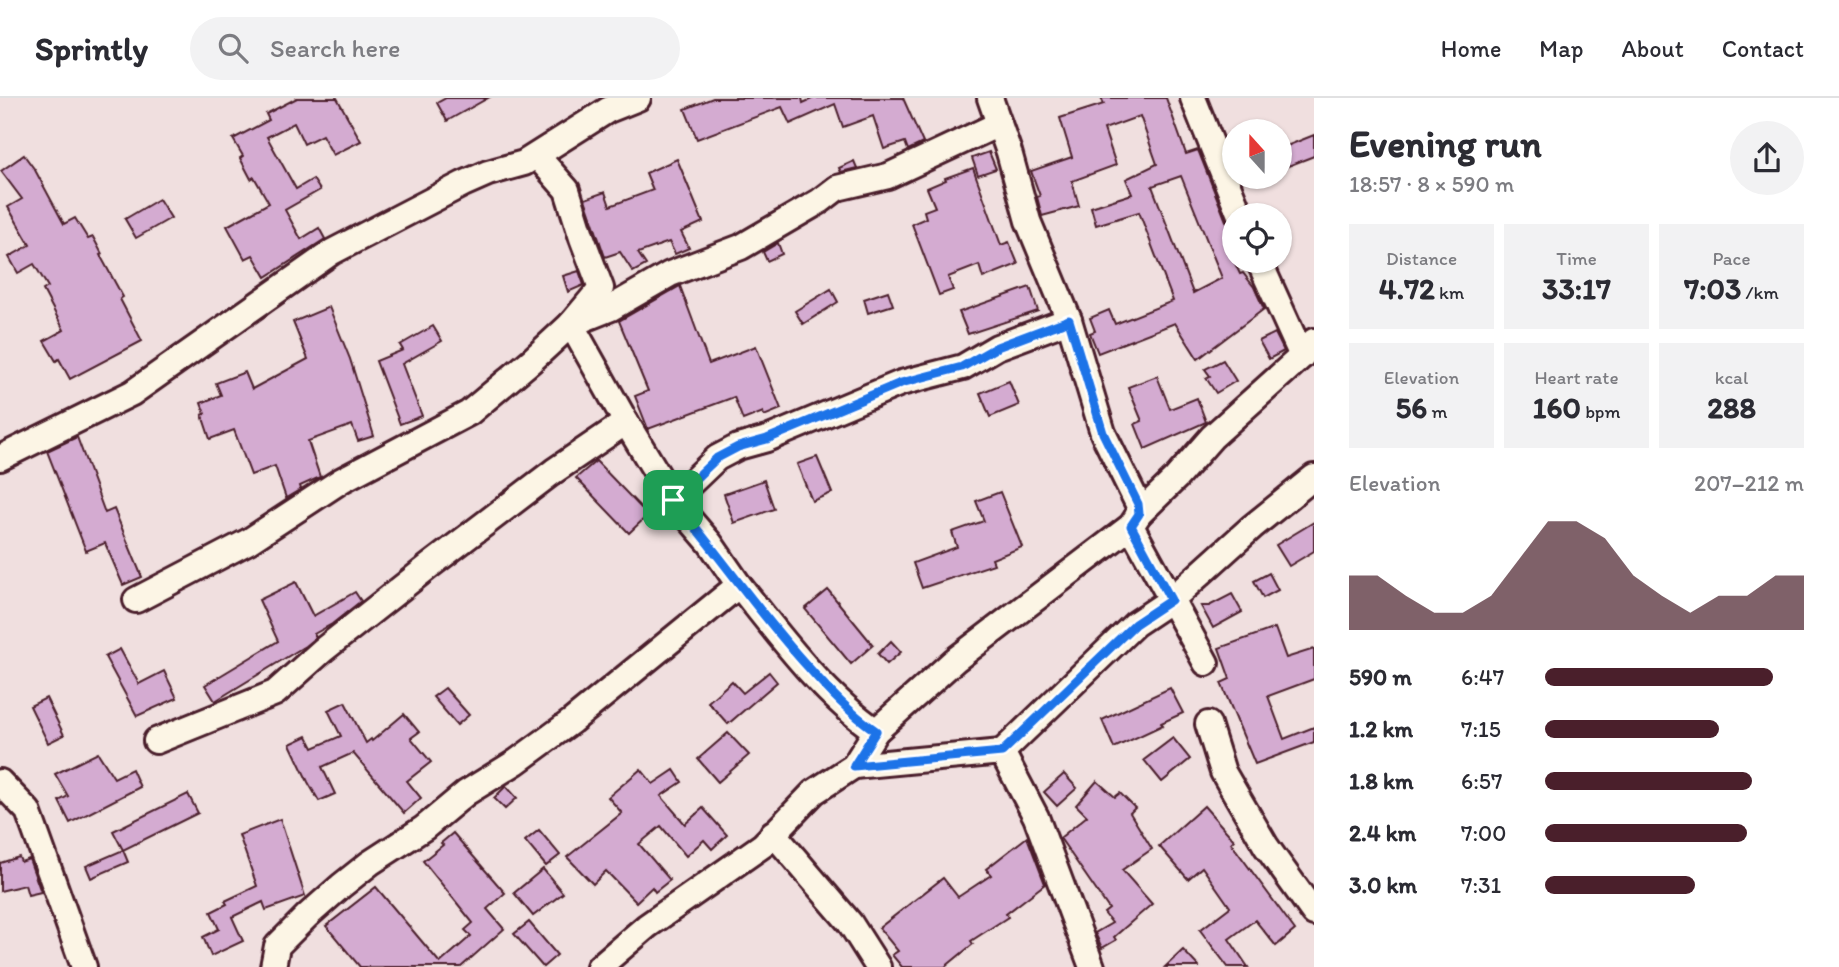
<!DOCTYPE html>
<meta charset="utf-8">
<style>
body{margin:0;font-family:Itim,sans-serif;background:#f2f2f3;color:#2b2b33;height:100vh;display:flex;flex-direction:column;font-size:26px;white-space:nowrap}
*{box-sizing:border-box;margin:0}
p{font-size:23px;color:#7c7c81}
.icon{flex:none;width:38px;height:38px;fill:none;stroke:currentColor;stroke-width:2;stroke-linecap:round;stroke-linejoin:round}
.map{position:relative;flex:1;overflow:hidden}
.drawer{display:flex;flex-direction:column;background:#fff;width:525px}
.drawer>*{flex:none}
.needle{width:46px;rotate:339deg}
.fabs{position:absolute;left:1222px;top:21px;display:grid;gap:14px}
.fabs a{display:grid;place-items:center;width:70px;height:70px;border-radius:50%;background:#fff;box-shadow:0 2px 5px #0004;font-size:35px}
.pin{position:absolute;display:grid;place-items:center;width:60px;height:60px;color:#fff;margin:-30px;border-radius:14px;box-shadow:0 4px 10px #0006}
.round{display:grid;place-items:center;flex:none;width:74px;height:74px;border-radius:37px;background:#f2f2f3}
.headline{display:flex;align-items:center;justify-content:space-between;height:119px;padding:0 35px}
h1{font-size:38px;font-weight:700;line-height:52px}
.figures{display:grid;grid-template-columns:repeat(3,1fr);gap:10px;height:119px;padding:7px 35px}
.figures div{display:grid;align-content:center;border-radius:0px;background:#f2f2f3;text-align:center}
.figures b{font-size:30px;font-weight:700}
.figures small{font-size:19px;font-weight:400}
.figures p{font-size:19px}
.chart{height:196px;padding:14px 35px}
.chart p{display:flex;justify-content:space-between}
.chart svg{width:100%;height:126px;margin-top:7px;fill:#4a1f2b;opacity:.7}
ul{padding:0 35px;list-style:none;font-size:23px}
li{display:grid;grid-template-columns:112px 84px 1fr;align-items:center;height:52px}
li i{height:18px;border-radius:9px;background:#4a1f2b}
header{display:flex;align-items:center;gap:42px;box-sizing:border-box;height:98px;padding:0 35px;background:#fff;border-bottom:2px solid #e1e1e2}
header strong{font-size:33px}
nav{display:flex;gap:38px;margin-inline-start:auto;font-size:24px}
.search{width:490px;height:63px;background:#f2f2f3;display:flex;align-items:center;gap:18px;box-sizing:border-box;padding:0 24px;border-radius:38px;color:#7c7c81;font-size:26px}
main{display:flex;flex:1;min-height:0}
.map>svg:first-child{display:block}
.building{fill:#d4abd1;stroke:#4a1f2b;stroke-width:2;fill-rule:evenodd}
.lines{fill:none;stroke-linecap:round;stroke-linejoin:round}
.minor-casing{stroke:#4a1f2b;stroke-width:30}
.minor{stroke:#fcf5e5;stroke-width:24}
.route-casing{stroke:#fff;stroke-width:14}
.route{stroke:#1a73e8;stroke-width:9}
</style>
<header>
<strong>Sprintly</strong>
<div class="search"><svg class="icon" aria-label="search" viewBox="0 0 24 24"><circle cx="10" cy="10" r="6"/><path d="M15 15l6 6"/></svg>Search here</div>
<nav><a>Home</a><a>Map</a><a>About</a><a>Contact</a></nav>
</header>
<main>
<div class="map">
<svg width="1314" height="869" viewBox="0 0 1314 869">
<rect width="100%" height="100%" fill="#f0dfdf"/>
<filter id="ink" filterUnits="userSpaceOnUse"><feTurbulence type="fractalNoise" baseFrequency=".0143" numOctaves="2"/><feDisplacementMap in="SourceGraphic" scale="14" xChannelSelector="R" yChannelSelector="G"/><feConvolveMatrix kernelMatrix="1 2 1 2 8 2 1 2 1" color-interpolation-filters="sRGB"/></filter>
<g filter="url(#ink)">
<!-- building -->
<g class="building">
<polygon points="297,0 337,0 361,43 333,57 322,37 304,46 294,25 267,39 296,91 313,81 320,92 285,112 301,141 319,130 325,141 266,179 253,157 245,161 227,128 269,105 254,79 251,81 240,60 243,58 233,41 269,22 266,16"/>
<polygon points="446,0 488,0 447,23 437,5"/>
<polygon points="713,0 802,0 803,5 814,0 903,0 923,45 908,52 905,44 884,51 873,18 843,29 835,6 790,26 782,9 697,41 685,11"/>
<path d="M1101 0H1166L1186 56 1198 52 1226 123 1234 130V163L1240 176 1243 175 1254 189 1264 211 1198 261 1175 225 1098 255 1090 235 1095 233 1090 220 1109 212 1115 226 1173 203 1139 114 1096 127 1091 109 1132 96 1126 81 1157 66 1140 18 1104 31 1116 67 1072 83 1079 108 1042 118 1037 99 1040 98 1031 73 1072 59 1060 20 1104 6ZM1181 78 1222 180 1193 195 1152 88Z"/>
<polygon points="1314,37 1314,58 1283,70 1279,61 1279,51"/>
<polygon points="989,54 996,71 978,77 972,60"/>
<polygon points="24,57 35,72 64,126 75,120 88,141 93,139 102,156 100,157 123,199 120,201 142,243 70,281 59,261 56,263 44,243 64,232 43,192 48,189 34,166 18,175 9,159 30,147 8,109 22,101 1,73"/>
<polygon points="677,61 703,124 681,134 689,150 675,156 669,144 638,155 646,167 633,174 620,154 605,159 585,101 605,94 610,108 653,92 646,75"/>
<polygon points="854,63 857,70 841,74 839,70"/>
<polygon points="973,70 1001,147 1009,144 1018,166 983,180 979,167 948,179 953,192 939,197 912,126 926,120 924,113 935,109 927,90 946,82 945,80"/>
<polygon points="159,101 171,120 136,140 125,121"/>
<polygon points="778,145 782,156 767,163 763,154"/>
<polygon points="579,173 584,187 568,194 563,178"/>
<polygon points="680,188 709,266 756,248 781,311 764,318 763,314 743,322 734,299 648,331 635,298 648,293 619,223"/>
<polygon points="1030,189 1038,213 968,236 959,214"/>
<polygon points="831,191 838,204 803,226 795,213"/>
<polygon points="888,193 893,207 868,215 864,201"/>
<polygon points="329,209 350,261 374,338 358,343 352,327 308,343 320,379 300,388 301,391 286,400 275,368 251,377 234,332 210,341 202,317 205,316 201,305 221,297 216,285 245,274 252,291 308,261 293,224"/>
<polygon points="433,228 442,243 402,266 422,318 400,326 376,263 403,252 400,247"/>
<polygon points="1275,235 1284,253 1269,261 1259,243"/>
<polygon points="1223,262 1236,283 1216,295 1206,280 1210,278 1205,271"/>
<polygon points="1157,278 1170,311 1197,300 1206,324 1145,351 1135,326 1142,323 1128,289"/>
<polygon points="1009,283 1019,307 990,319 980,295"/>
<polygon points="77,339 105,415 114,411 142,479 123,487 105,445 86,453 47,353"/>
<polygon points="817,359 832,395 812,403 797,366"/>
<polygon points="596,363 648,417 629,435 576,380"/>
<polygon points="764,382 774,411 734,425 724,396"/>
<polygon points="1000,394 1022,449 992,461 994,466 922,490 913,465 957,449 952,434 984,423 976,403"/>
<polygon points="1314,424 1314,453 1289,468 1276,447"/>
<polygon points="1269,475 1278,492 1263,500 1254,483"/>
<polygon points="296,484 313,518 355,494 361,503 332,526 314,536 316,539 305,548 215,603 205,587 278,543 259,502"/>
<polygon points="828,492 873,547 851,566 805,511"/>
<polygon points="1232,496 1242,514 1213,530 1201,508 1209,508"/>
<polygon points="1275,530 1286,560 1314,551 1314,581 1268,598 1284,641 1314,629 1314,644 1255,666 1221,585 1230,581 1219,550"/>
<polygon points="891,543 901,554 887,566 878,556"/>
<polygon points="120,551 139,586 164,573 177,600 137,618 105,559"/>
<polygon points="769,574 777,584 728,626 708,604 732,583 743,595"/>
<polygon points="445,590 469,617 457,627 433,599"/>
<polygon points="1170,590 1183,615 1161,625 1163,627 1114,650 1102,622"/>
<polygon points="46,600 64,637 48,645 30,608"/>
<polygon points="345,604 366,645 371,641 372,643 404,616 419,634 411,640 431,664 407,683 421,700 404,715 353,655 322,669 335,696 319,703 308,684 290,646 307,638 313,650 341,638 328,612"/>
<polygon points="728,635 749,657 718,684 698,661"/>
<polygon points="1173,640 1190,661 1162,684 1144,662"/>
<polygon points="98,655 114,680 132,671 140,689 70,725 59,703 68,698 55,676"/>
<polygon points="641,671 653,686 674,672 682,684 661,698 685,726 703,710 727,737 712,751 704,742 686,758 661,728 639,746 670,782 655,794 652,789 636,804 606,773 593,786 567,759 622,715 608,699"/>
<polygon points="1064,676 1077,690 1057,708 1044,694"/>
<polygon points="1097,683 1115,699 1120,695 1135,710 1130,715 1152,751 1122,772 1152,806 1114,839 1116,842 1102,850 1095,835 1112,825 1104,815 1109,811 1060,740 1087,718 1076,707"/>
<polygon points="506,688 517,700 505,711 494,700"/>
<polygon points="188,696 198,715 123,752 113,733"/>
<polygon points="1204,708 1234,742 1231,745 1295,832 1276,848 1255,822 1229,841 1248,869 1228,869 1200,832 1230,809 1202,769 1188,781 1159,748"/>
<polygon points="280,721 305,798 266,812 263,804 232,819 243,843 211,858 203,839 219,831 211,814 227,806 225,803 257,788 239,737"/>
<polygon points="539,732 560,757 546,768 525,743"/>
<polygon points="453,735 505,795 487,811 504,831 461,869 360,869 326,828 376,789 440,865 471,838 465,832 473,825 423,763 443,747 441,745"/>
<polygon points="1027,739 1045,786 1006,816 1008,819 971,843 973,846 945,869 902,869 892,857 898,853 879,830 943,780 958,799 991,777 986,771"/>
<polygon points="123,752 128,764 91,780 86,768"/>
<polygon points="19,759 21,764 29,761 41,794 28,797 25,787 0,793 0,765"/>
<polygon points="543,771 563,795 533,818 514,795"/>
<polygon points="529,824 557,857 543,869 514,836"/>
<polygon points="1183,852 1199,869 1165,869"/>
</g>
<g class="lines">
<defs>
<g id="minor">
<polyline points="990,0 1009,54 1028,123 1069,222 1103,335 1138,406 1139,416"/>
<polyline points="1193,0 1240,117"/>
<polyline points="1259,163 1302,258"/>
<polyline points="626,324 571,226 611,210 670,176 741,149 820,103 837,90 888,78 999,26"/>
<polyline points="0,360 132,295 332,154 463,86 488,75 524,65 608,12 638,0"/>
<polyline points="673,402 717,360 738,349 767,341 901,285 963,269 997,249 1069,222"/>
<polyline points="1131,428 1206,565"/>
<polyline points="136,502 249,443 342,382 469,315 531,263 571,226 601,190 582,140 567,92 537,58"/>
<polyline points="1208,626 1223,674 1266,748 1314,815"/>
<polyline points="156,643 275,595 323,552 428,469 554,373 626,324 673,402 710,445 739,487"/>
<polyline points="1002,654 1135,526 1171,502 1252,429 1314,379"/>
<polyline points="854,668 1002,654 1036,719 1092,869"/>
<polyline points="0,684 28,713 84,869"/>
<polyline points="773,735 850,825 878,869"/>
<path d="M273 869 277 848 307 818 341 788 370 765 424 730 466 695 516 664 572 623 739 487C779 537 823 597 876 633"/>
<polyline points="599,869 647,828 763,747 814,694 854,668 876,633 955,562 1131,428 1139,416 1176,380 1212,339 1302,258 1314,243"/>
</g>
</defs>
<!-- minor casing -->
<use href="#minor" class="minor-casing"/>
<!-- minor -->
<use href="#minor" class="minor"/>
</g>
</g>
<g class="lines" filter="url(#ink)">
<defs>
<path id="route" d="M1069 222 1103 335 1138 406 1139 416 1131 428 1171 502 1135 526 1002 654 854 668 876 633C850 615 830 594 809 570 760 517 720 457 673 402L717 360 738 349 767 341 901 285 962 269 997 249Z"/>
</defs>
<!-- route casing -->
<use href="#route" class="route-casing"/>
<!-- route -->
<use href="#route" class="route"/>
</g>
</svg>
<div class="fabs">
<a><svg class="needle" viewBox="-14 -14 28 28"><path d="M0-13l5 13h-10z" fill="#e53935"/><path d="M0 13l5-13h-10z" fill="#7c7c81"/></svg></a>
<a><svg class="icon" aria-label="locate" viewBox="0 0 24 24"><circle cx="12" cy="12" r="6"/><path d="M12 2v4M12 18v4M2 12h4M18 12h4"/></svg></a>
</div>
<div class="pin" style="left:673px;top:402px;background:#1e9e55"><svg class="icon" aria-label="arrive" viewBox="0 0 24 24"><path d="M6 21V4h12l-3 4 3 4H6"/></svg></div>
</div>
<section class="drawer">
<div class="headline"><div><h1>Evening run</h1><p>18:57 · 8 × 590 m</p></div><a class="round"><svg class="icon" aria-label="share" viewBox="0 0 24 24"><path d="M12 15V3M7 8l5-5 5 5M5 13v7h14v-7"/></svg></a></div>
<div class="figures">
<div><p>Distance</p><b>4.72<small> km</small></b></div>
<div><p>Time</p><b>33:17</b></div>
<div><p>Pace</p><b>7:03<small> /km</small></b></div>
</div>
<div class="figures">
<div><p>Elevation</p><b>56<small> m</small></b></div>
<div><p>Heart rate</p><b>160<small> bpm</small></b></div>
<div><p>kcal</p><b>288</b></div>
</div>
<div class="chart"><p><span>Elevation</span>207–212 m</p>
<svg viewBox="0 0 160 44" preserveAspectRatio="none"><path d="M0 44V25L10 25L20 32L30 38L40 38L50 32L60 19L70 6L80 6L90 12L100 25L110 32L120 38L130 32L140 32L150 25L160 25V44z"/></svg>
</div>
<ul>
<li><b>590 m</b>6:47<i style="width:88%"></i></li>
<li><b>1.2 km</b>7:15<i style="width:67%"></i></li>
<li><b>1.8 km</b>6:57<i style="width:80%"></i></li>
<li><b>2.4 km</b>7:00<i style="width:78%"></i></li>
<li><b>3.0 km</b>7:31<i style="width:58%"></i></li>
</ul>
</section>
</main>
